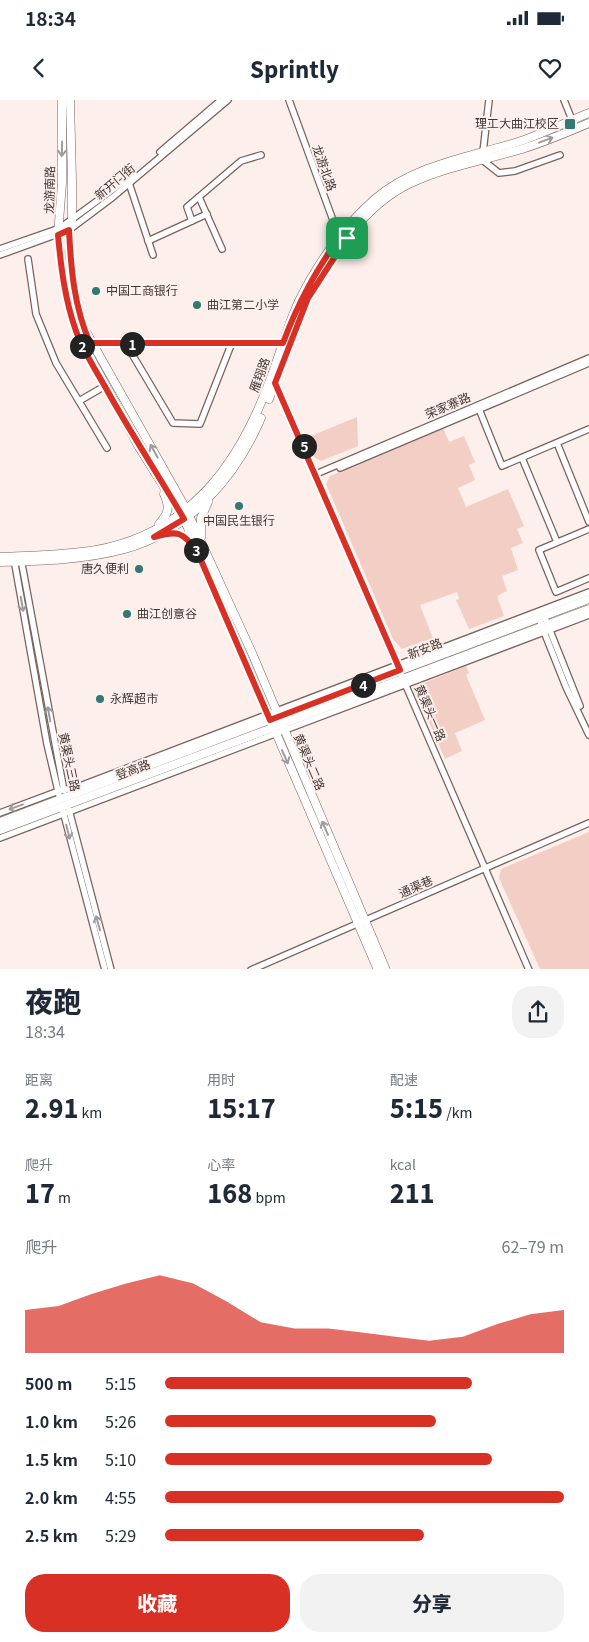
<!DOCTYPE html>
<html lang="zh">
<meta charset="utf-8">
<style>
body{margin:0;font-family:Georgia,"Noto Sans SC",serif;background:#f2f2f3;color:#1f2937;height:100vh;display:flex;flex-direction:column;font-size:19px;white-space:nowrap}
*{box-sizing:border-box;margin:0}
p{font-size:16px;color:#747a83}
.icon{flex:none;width:28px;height:28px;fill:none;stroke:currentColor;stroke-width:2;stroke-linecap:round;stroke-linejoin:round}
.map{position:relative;height:869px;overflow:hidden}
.side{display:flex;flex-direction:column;background:#fff;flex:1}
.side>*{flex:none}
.pin{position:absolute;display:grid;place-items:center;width:42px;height:42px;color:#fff;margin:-21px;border-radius:10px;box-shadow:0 2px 8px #0006}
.km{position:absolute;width:25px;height:25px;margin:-12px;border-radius:50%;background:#222;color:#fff;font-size:14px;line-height:25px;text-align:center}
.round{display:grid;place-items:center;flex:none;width:52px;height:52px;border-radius:20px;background:#f2f2f3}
.head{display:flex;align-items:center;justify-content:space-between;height:85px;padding:0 25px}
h1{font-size:28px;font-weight:800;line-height:38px}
.figures{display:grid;grid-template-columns:repeat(3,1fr);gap:8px;height:85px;padding:5px 25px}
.figures div{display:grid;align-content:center}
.figures b{font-size:25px;font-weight:800}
.figures small{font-size:14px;font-weight:400}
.figures p{font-size:14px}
.chart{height:140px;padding:10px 25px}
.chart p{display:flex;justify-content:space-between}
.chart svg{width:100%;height:90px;margin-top:5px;fill:#d93025;opacity:.7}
.cta{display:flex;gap:10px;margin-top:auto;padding:10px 25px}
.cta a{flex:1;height:58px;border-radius:20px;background:#d93025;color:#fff;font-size:20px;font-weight:800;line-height:58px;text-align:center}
.cta a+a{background:#f2f2f3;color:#1f2937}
ul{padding:0 25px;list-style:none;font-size:16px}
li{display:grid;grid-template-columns:80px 60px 1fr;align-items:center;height:38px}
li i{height:12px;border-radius:6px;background:#d93025}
.status{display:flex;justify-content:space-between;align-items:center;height:35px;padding:0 25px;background:#fff;direction:ltr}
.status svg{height:14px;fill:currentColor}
header{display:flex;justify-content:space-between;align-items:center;height:65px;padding:0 25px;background:#fff;font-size:22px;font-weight:800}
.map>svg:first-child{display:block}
.green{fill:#f3cec5}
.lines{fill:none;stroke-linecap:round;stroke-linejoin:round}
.minor-casing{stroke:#77635e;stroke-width:8}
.major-casing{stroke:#77635e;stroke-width:9}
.minor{stroke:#fff;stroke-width:5.5}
.major{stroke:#fff;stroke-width:8}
.oneway{stroke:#a09b9a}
.route-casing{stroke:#fff;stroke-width:10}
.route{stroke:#d93025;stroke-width:6}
.poi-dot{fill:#317971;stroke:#fdefeb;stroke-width:2}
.labels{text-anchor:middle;stroke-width:4;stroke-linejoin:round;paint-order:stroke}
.poi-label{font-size:12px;fill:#403734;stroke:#fdefeb;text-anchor:start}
.street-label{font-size:12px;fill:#403734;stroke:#fdefeb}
</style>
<div class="status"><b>18:34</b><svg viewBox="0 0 49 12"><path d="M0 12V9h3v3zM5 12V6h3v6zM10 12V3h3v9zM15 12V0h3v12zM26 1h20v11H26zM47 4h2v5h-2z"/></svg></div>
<header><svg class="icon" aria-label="back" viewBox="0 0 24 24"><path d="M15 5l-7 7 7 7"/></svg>Sprintly<svg class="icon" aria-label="heart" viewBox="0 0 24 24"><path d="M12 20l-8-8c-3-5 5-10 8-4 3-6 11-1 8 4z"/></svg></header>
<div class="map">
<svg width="589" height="870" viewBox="0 0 589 870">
<rect width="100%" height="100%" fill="#fdefeb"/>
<!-- green -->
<g class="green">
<polygon points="357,317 358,346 321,361 315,358 306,338"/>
<polygon points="443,328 449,342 464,336 475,362 469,365 475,380 458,388 466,407 508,389 524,426 517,429 523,443 511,448 518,470 502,476 507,491 497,496 504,516 469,529 456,500 459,499 457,492 420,505 433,538 402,549 393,539 326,384 330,376"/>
<polygon points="466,566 469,573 466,575 485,620 455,633 462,651 445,659 414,587"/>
<polygon points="589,732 589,869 540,869 499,778 501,769"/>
</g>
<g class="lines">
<defs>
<g id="minor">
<polyline points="289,0 334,123 344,135"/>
<polyline points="489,0 483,52 485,62 499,73 515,71 560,55"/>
<polyline points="564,0 572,20"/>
<polyline points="160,52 221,0"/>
<polyline points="129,83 153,155"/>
<polyline points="199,97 222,149"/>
<polyline points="192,121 187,107 241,61 261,55"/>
<polyline points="148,141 207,114"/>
<polyline points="0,149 60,128 134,74"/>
<polyline points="0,155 69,130 113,97 228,0"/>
<polyline points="28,159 36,214 56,263 107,348"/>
<polyline points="90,243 283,243"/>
<polyline points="126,244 173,323 200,324 231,245"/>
<polyline points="275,283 529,870"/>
<polyline points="79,301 105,286"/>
<polyline points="479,309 502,366 589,329"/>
<polyline points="557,343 589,422"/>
<polyline points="522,358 557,442"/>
<polyline points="340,368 589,263"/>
<polyline points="316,374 589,258"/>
<polyline points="589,429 539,450 556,492 589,478"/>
<polyline points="14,459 47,644 59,695"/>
<polyline points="21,459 64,691"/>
<polyline points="543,513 580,606"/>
<polyline points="537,514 566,587 589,635"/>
<polyline points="69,710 111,870"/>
<polyline points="63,711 105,870"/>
<polyline points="0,713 64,689 72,689 589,492"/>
<polyline points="0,738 589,515"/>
<polyline points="251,870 589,723"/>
</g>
<g id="major">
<polyline points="62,0 62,83 58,135 64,185 77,233 139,347 184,419 378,870"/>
<polyline points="70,0 72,80 72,120 69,130 70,158 77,206 85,230 186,409 252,553 386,870"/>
<path d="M269 299C282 266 292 231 307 199 327 158 367 104 409 84 447 66 486 60 525 48 547 41 568 32 589 23"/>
<path d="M159 424C169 413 170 407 164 394"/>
<path d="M164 434C175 431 183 433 190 443"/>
<polyline points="201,437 201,418 208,402"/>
<path d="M0 457C31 456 65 455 96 450 190 433 239 364 270 280 280 254 287 227 299 201 317 164 344 126 375 99 413 66 468 57 515 43 540 35 564 23 589 13"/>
<path d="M0 462C42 461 84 460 125 449 189 431 236 377 261 318"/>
<polyline points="0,722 589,499"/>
<polyline points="0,730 589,509"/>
</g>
</defs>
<!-- minor casing -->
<use href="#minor" class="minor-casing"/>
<!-- major casing -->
<use href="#major" class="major-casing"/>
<!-- minor -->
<use href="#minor" class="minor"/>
<!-- major -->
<use href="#major" class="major"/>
</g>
<!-- one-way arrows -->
<defs><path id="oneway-shaft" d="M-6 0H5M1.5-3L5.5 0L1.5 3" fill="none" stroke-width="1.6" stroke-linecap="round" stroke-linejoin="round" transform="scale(1.25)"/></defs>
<g class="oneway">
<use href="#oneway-shaft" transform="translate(546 40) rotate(-20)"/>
<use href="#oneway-shaft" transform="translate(62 49) rotate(91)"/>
<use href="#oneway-shaft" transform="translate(154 351) rotate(-119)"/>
<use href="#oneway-shaft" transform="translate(22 504) rotate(80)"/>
<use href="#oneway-shaft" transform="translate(49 614) rotate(-100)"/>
<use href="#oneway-shaft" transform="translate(285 657) rotate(66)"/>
<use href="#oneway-shaft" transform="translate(16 707) rotate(160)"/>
<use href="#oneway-shaft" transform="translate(325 728) rotate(-113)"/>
<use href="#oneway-shaft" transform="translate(68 732) rotate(76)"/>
<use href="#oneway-shaft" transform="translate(98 823) rotate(-106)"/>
</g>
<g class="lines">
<defs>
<path id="route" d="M69 130C71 169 74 207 90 243H283C299 200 316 171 342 133L347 138 308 198 275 283 400 570 270 620 197 451C182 432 179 430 154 437L184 419C159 376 132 335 108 292 97 272 84 253 76 231 65 200 61 168 58 135Z"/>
</defs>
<!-- route casing -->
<use href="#route" class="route-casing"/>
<!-- route -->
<use href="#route" class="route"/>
</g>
<!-- markers -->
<g class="poi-dot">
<rect x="564" y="18" width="12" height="12" rx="2.5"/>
<circle cx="96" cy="191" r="5"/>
<circle cx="197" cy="205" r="5"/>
<circle cx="239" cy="406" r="5"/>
<circle cx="139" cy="469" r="5"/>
<circle cx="127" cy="514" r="5"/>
<circle cx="100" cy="599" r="5"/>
</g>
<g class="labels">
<!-- poi labels -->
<g class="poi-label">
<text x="559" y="28" text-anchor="end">理工大曲江校区</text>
<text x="106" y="195">中国工商银行</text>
<text x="207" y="209">曲江第二小学</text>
<text x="239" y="425" text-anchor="middle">中国民生银行</text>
<text x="129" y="473" text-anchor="end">唐久便利</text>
<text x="137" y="518">曲江创意谷</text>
<text x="110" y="603">永辉超市</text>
</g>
<!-- street labels -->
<g class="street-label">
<text transform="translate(324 68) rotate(70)" y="4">龙游北路</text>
<text transform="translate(115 82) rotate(-40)" y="4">新开门街</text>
<text transform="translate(50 90) rotate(-89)" y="4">龙游南路</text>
<text transform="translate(260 275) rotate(-70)" y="4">雁翔路</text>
<text transform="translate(448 306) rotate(-23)" y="4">荣家寨路</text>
<text transform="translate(425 549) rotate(-21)" y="4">新安路</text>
<text transform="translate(430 613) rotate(67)" y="4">黄渠头一路</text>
<text transform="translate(69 662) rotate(78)" y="4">黄渠头三路</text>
<text transform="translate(309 662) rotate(67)" y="4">黄渠头二路</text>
<text transform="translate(133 670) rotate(-20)" y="4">登高路</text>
<text transform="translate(416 787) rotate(-24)" y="4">通渠巷</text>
</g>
</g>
</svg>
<div class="pin" style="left:347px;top:138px;background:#1e9e55"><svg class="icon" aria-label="arrive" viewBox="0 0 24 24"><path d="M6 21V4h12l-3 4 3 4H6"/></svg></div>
<b class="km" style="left:132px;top:244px">1</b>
<b class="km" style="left:82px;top:246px">2</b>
<b class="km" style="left:196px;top:450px">3</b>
<b class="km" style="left:363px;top:585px">4</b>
<b class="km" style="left:304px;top:346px">5</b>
</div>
<section class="side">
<div class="head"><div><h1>夜跑</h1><p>18:34</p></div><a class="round"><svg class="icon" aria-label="share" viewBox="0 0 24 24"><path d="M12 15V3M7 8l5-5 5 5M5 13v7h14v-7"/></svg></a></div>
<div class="figures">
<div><p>距离</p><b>2.91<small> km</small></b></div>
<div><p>用时</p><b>15:17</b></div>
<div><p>配速</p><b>5:15<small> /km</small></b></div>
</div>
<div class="figures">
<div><p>爬升</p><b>17<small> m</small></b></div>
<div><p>心率</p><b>168<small> bpm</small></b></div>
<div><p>kcal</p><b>211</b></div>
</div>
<div class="chart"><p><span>爬升</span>62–79 m</p>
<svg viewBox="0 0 160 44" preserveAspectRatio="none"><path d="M0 44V23L10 21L20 15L30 10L40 6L50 10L60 19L70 29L80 32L90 32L100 34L110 36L120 38L130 36L140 30L150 25L160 23V44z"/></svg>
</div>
<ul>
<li><b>500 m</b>5:15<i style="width:77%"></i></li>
<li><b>1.0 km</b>5:26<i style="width:68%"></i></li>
<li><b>1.5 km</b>5:10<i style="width:82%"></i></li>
<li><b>2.0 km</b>4:55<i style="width:100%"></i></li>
<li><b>2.5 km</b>5:29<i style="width:65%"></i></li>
</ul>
<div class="cta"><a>收藏</a><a>分享</a></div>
</section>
